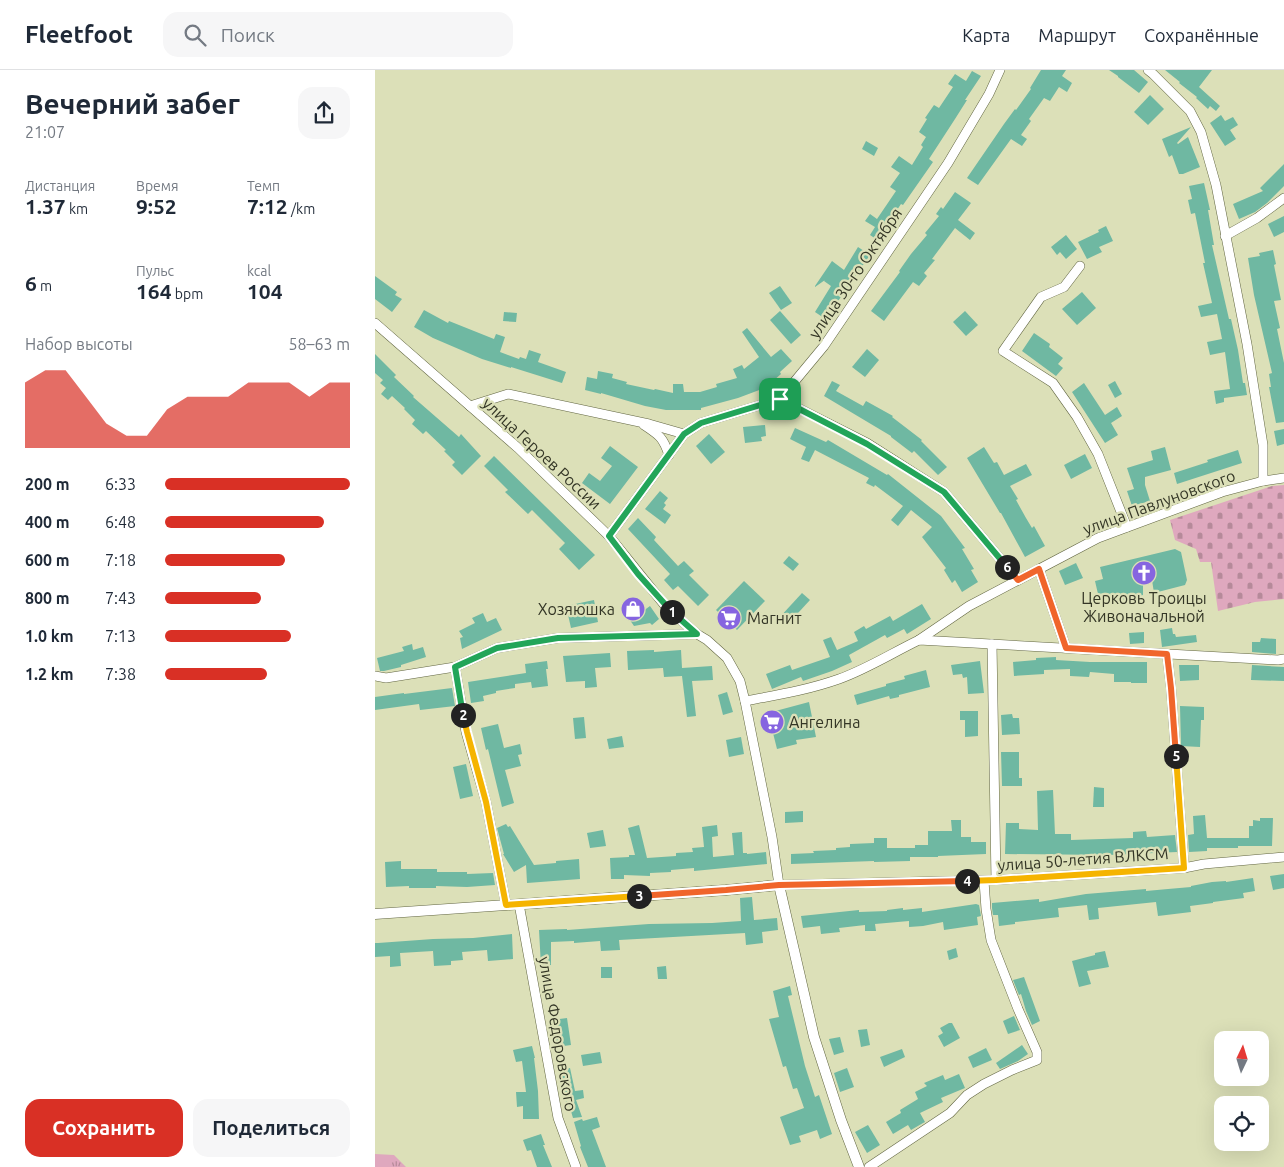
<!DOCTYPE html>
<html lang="ru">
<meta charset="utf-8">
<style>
body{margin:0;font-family:Ubuntu,sans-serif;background:#f6f6f7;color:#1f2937;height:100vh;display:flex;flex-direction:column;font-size:19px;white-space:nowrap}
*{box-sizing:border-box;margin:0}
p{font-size:16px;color:#747a83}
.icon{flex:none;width:28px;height:28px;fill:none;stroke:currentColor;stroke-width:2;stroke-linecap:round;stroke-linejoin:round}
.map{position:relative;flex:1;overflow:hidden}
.sheet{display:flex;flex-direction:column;background:#fff;width:375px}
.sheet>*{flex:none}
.needle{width:32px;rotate:4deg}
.buttons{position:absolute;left:839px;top:961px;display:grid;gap:10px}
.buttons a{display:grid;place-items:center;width:55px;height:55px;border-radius:10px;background:#fff;box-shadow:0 5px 20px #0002;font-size:25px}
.pin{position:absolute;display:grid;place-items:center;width:42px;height:42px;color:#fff;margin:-21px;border-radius:10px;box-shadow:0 2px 8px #0006}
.km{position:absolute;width:25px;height:25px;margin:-12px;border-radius:50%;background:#222;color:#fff;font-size:14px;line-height:25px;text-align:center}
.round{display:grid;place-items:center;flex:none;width:52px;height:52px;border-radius:15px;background:#f6f6f7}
.headline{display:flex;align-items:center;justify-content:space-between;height:85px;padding:0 25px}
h1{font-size:28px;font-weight:600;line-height:38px}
.metrics{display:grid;grid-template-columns:repeat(3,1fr);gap:8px;height:85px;padding:5px 25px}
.metrics div{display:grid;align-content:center}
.metrics b{font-size:21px;font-weight:600}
.metrics small{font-size:14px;font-weight:400}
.metrics p{font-size:14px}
.chart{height:140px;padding:10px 25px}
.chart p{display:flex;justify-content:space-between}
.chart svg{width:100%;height:90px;margin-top:5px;fill:#d93025;opacity:.7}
.primary-button{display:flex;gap:10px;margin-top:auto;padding:10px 25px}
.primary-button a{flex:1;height:58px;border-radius:15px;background:#d93025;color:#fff;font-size:20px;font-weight:600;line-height:58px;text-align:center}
.primary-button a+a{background:#f6f6f7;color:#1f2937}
ul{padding:0 25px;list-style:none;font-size:16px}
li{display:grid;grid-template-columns:80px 60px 1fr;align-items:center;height:38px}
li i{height:12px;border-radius:6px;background:#d93025}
header{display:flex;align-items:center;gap:30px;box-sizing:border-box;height:70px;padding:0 25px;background:#fff;border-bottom:1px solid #e0e1e3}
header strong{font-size:24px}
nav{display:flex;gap:28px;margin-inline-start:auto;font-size:18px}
.search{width:350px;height:45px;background:#f6f6f7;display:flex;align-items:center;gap:12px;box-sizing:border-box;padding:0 18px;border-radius:15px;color:#747a83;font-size:19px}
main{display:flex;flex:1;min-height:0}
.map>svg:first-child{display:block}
.grass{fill:url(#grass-tufts)}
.cemetery{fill:url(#cemetery-stones)}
.building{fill:#6fb8a2}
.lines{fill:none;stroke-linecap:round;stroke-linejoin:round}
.minor-casing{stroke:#626642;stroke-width:10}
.tertiary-casing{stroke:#626642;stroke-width:11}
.minor{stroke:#fff;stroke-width:9}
.tertiary{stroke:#fff;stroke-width:10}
.split-1-casing{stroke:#fff;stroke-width:10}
.split-2-casing{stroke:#fff;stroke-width:10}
.split-3-casing{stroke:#fff;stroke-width:10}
.split-4-casing{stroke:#fff;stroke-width:10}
.split-5-casing{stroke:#fff;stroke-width:10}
.split-6-casing{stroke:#fff;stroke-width:10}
.split-7-casing{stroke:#fff;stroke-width:10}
.split-1{stroke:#22a559;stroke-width:6}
.split-2{stroke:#22a559;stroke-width:6}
.split-3{stroke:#f5b400;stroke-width:6}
.split-4{stroke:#f0652b;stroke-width:6}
.split-5{stroke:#f5b400;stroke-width:6}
.split-6{stroke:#f0652b;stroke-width:6}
.split-7{stroke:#22a559;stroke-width:6}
.labels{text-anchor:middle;stroke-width:4.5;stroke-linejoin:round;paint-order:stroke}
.street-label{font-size:16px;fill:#343626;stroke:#dce0b8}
.poi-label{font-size:16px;fill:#343626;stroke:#dce0b8;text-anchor:start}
</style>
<header>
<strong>Fleetfoot</strong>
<div class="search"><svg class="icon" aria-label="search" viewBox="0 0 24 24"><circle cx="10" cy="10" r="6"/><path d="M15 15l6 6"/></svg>Поиск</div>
<nav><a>Карта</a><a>Маршрут</a><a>Сохранённые</a></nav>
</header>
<main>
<section class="sheet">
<div class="headline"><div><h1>Вечерний забег</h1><p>21:07</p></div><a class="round"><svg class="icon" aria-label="share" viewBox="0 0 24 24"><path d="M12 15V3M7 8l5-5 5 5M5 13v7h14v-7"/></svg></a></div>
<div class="metrics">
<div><p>Дистанция</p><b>1.37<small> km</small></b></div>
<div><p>Время</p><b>9:52</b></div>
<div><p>Темп</p><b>7:12<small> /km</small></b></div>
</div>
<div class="metrics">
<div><b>6<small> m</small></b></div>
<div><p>Пульс</p><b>164<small> bpm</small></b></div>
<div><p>kcal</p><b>104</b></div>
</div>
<div class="chart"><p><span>Набор высоты</span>58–63 m</p>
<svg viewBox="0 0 160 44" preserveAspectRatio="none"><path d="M0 44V12L10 6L20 6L30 19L40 32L50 38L60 38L70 25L80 19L90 19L100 19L110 12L120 12L130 12L140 19L150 12L160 12V44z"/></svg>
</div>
<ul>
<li><b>200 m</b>6:33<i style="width:100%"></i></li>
<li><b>400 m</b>6:48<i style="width:86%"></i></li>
<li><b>600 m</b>7:18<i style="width:65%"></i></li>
<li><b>800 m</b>7:43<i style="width:52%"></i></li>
<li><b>1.0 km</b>7:13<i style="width:68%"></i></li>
<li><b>1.2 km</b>7:38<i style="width:55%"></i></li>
</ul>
<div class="primary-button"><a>Сохранить</a><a>Поделиться</a></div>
</section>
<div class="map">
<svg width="909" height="1097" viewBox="0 0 909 1097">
<defs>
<pattern id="grass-tufts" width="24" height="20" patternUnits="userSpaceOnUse" patternTransform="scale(1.25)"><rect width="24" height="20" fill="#dfa8be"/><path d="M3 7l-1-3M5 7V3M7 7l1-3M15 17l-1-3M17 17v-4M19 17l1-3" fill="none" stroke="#b68a9a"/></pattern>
<pattern id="cemetery-stones" width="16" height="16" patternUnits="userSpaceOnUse" patternTransform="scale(1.25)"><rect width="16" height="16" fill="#dfa8be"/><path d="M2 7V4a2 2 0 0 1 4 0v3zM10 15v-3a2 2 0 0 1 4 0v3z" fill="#b68a9a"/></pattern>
</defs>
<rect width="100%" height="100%" fill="#dce0b8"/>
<!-- grass -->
<polygon class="grass" points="0,1084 19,1085 31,1097 0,1097"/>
<!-- cemetery -->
<polygon class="cemetery" points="909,415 909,529 880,532 843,541 836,492 825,492 821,479 800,470 795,450 897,416"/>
<!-- building -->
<g class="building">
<polygon points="666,0 691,0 687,6 697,13 692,22 684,17 675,31 669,28 654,49 656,51 646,65 652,69 647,76 636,69 603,115 592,108 629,54 640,39 641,40 656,19 655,18"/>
<polygon points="734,0 759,0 773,12 764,23 743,7 743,6"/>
<polygon points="790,0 837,0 824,17 845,36 841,41 835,36 833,39 821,28 822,27 804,13 805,12"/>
<polygon points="597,1 606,6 590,30 592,30 580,49 554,89 558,92 528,135 526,134 512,155 514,156 504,171 495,165 500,157 490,151 495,144 502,149 521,121 515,117 525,103 516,97 524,86 537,95 548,77 546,75 551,67 544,62 552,49 550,48 559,35 564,38 578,17 573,14 580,4 591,11"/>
<polygon points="775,25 789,39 773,55 759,42"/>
<polygon points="846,45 850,51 858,47 863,55 855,60 861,69 850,76 835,53"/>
<polygon points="816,57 802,73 803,74 813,67 825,97 808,104 804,104 797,85 794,87 787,69"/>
<polygon points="491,71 503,78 499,86 487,79"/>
<polygon points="909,94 909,116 892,133 880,142 864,149 858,134 888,121 885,118"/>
<polygon points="829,113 835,140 833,140 839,175 837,175 854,249 856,249 863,280 868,313 870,313 872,325 849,328 849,332 841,334 839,321 855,319 850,282 835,285 832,272 847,269 842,244 826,247 823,236 837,233 828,193 830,193 820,143 816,144 813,130 817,129 814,116"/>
<polygon points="580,122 596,133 583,150 600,163 595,170 580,158 557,189 560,190 549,203 552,206 544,216 538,212 509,251 496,241 525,202 524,201 536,184 552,165 550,163 564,146 561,144 566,137 568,139"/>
<polygon points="909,146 909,162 899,167 893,154"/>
<polygon points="731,156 738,171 724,177 727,182 712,189 703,172 724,162 723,160"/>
<polygon points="691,165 702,179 691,189 685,182 682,185 676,177"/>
<polygon points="483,177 495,185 461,234 462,235 452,250 440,242 456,216 449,211 450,210 440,217 440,216 457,191 469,200"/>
<polygon points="898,180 901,194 899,195 906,230 899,231 905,258 902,259 909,293 909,352 901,353 894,317 896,317 894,304 897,303 879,225 873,188 885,186 884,183"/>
<polygon points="0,206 22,222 20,225 27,229 17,242 0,229"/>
<polygon points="405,216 417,233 406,240 394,223"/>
<polygon points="707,222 721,238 702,255 687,239"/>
<polygon points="49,240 73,253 74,251 119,269 121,264 130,267 125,282 144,289 145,287 151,289 154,280 166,284 163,292 191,302 187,313 136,297 136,298 107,289 58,268 39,257"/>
<polygon points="405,241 426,265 416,274 395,250"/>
<polygon points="590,241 603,255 591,266 578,252"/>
<polygon points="129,242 142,243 141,252 128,251"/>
<polygon points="372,258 396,287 406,279 417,291 405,302 406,304 390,318 363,328 326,338 326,340 291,340 270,336 226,323 226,324 210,320 212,307 222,309 223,301 238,304 237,308 252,312 251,314 279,320 280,319 298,323 298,314 308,314 309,322 325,322 342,317 341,314 362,308 358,299 367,295 369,299 384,287 367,262"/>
<polygon points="659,263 675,274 674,277 688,288 683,294 688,298 681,306 647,281"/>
<polygon points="492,279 504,290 490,307 477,297"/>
<polygon points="0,284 21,305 19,307 39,326 38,327 84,367 86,364 106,386 87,405 77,395 80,392 69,381 71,380 51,361 48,364 37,354 40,350 29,339 30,338 17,326 13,330 6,324 11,318 5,313 8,310 0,303"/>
<polygon points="457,311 465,315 461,321 488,336 491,331 518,346 517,347 547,370 546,371 572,397 563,405 539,381 537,383 516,367 516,366 449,326"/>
<polygon points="740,311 747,324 740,328 733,315"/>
<polygon points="709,313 730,345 742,337 747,346 736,353 743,365 730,373 697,322"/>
<polygon points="390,355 391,366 386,367 387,371 370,373 368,357"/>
<polygon points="420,358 451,372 453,370 512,405 513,404 566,446 590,478 587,479 599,499 596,500 603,512 587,522 580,510 577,513 569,500 571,498 547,467 557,457 536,440 523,456 516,450 528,436 500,415 499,417 491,413 494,408 440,380 434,392 426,389 431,377 415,369"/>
<polygon points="909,359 909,374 902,376 899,361"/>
<polygon points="334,364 350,382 336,394 321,376"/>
<polygon points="235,376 263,397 235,434 207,413 214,403 225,411 237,396 226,388"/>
<polygon points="609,377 619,393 622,392 629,405 651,394 657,405 635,416 643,429 641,430 651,448 657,458 659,456 670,476 650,487 626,443 625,443 592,388"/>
<polygon points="790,377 796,400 770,407 770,415 775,431 757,436 752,421 759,419 752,398 778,390 776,381"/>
<polygon points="863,380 867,393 802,414 799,403 833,392 832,390"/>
<polygon points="710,384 717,398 696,409 689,395"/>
<polygon points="119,386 220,485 204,500 184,479 190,473 157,440 153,444 130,422 133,420 109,396"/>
<polygon points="285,421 293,428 289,433 291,435 288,439 296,445 290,454 270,439"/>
<polygon points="263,448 281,467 279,470 303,496 309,491 319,501 314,505 334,525 323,536 303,516 298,520 289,510 295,504 253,459"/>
<polygon points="800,479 806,482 812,510 810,515 779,523 777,510 768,511 768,525 733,533 731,523 723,524 720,511 728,509 725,497"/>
<polygon points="414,486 424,494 418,501 408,493"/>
<polygon points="701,493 708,508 690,515 684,501"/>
<polygon points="369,511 390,531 362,560 341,540"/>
<polygon points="427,523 435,530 412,555 404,548"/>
<polygon points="219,530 223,552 196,558 191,536"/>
<polygon points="256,531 264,544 275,536 284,549 277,555 275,553 259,556 246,537"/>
<polygon points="547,534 556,549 532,564 529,559 512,568 510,565 474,585 477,592 457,601 428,611 426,607 397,619 391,604 415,595 417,600 455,587 448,570 456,567 462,580 483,571 479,562 489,556 491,559 515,546 518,551"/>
<polygon points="108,543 112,552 121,548 127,560 87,579 85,568 88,567 84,561 100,553 97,548"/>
<polygon points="797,558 798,564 800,564 801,567 821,565 822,572 787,577 785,560"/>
<polygon points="769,562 769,573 755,574 754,563"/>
<polygon points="886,568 901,569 901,584 877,582 877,572 885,572"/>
<polygon points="37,574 38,580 48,577 51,587 26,595 26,597 9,601 5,601 2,588 29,581 27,577"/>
<polygon points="279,580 279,582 306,580 307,598 337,596 338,610 317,611 321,646 312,647 307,606 289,607 288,598 253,600 252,581"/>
<polygon points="235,583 236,597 220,598 222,617 210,618 210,611 191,612 188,586"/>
<polygon points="681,587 681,590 715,592 772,592 772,613 756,613 756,612 739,612 739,604 715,602 714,607 695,606 695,599 669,600 669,604 639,606 638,592 661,590 661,588"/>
<polygon points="172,591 173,599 171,599 173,616 157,618 156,612 140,614 140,618 121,621 121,623 108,626 109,631 96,633 93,612 151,603 150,594"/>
<polygon points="605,591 609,623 593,624 592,607 588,608 587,604 578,605 576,595"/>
<polygon points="804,595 824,595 824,610 805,611"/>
<polygon points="877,595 909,597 909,611 876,610"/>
<polygon points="551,600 555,617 524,625 524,627 515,629 514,626 482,635 479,625 511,616 511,614 530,609 529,606"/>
<polygon points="77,618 80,636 45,640 44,634 0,640 0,627 29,623 29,624"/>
<polygon points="352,622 358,642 348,645 343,625"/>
<polygon points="434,632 441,667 421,670 422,674 402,679 393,643"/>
<polygon points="805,636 829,637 829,650 826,650 825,677 806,676"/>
<polygon points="585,641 603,641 603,666 590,667 590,650 585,650"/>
<polygon points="637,644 638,648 644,648 645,664 627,665 626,645"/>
<polygon points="209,647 211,668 200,669 198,648"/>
<polygon points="123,654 129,678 145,674 147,684 143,685 146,696 130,700 139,733 127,737 113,679 111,680 106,658"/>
<polygon points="247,666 249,677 234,679 232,669"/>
<polygon points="366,667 369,684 354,687 351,670"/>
<polygon points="626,682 644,682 644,708 647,708 647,716 627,716"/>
<polygon points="91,694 98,726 85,729 78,697"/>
<polygon points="719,717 729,718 729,737 718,737"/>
<polygon points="678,720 680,764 696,764 696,770 758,768 758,762 771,761 772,767 800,765 802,782 734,785 630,784 631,753 644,753 644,759 663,760 662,721"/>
<polygon points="428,741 428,752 410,753 410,742"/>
<polygon points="830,745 832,768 874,768 874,756 878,756 878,750 885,751 885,748 898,748 897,776 863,776 863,778 832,778 832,781 814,782 813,765 819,764 818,746"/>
<polygon points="576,750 586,750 586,767 596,767 596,772 611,772 611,784 563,786 563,787 535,787 535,791 499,792 499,791 416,794 416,784 439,783 438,781 461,780 461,778 475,777 475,774 499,773 499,768 512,768 512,778 540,778 540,775 553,775 553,761 577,761"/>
<polygon points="131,754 133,757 135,756 159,795 181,793 181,791 204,789 205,809 152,813 151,795 139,802 128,784 129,784 122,758"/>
<polygon points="264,755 272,788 301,786 301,783 318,782 317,778 329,777 327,757 342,755 343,766 337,767 338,787 359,785 357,763 367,762 368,783 372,783 372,784 391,782 392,794 319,801 319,798 296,800 296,802 275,803 275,806 249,805 249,809 236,809 235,788 254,787 254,785 260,785 253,758"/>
<polygon points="228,760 231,776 215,778 212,763"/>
<polygon points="26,791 26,799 62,799 62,802 92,802 92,804 118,803 120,815 92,817 61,816 61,818 34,818 34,816 11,817 10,792"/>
<polygon points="909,804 909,818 898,820 895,806"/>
<polygon points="878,808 880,821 868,823 869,828 838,832 838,833 815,836 816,842 783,846 781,832 723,838 724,849 714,850 712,835 683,838 684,847 640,852 640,854 624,856 623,845 618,845 617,838 617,833 664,829 664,832 711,824 771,819 771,821 793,819 816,817 816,816 837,812 851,811 851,812"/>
<polygon points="377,827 379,850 402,848 403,860 387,862 388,873 371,875 370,863 244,870 245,880 226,881 225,871 199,873 199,871 176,872 176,895 166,896 164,860 192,859 192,860 274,854 337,853 366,851 365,828"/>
<polygon points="601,834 604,835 606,846 602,847 603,855 569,860 568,852 548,856 534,857 534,851 500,854 501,861 490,861 490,855 464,858 465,862 446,864 445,856 428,858 426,846 484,840 484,842 512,841 512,840 528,838 528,840 547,838 547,842"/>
<polygon points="137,864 138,889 113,891 112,880 87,882 88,890 76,891 76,895 59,896 58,881 25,883 26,896 15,897 15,886 0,887 0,873 3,873 58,869 98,868"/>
<polygon points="581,878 583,887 574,890 572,881"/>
<polygon points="730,881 734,897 712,901 716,914 704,917 697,891 720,885 720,883"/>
<polygon points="291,896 292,909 283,909 282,897"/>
<rect x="226" y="897" width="11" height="11"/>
<polygon points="649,907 665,951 657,955 651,941 646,924 644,925 638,910"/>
<polygon points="415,916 417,925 413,926 430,996 440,1027 444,1025 457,1064 445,1069 442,1060 424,1066 426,1072 415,1075 405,1047 429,1038 422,1018 418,1019 411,996 408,997 394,949 404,947 398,921"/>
<polygon points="639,946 645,960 633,964 628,951"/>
<polygon points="192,948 196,975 181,977 177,950"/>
<polygon points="574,953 577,953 585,968 569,977 563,966 568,963 565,958"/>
<polygon points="492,959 495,975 486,977 483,960"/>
<polygon points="465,967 469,982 459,985 454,969"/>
<polygon points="647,975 653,984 643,991 625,999 621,993"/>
<polygon points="157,976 160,988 159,988 163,1021 164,1049 148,1049 148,1036 142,1037 141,1022 151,1022 147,991 141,992 138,980"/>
<polygon points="611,978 617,990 598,998 593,987"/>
<polygon points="527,979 530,987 509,997 505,987"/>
<polygon points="225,982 227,993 208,996 206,985"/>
<polygon points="195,998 200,1021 208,1020 209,1028 201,1030 207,1047 198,1048 193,1031 191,1032 188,1019 184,1000"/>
<polygon points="472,998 479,1017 465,1022 459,1003"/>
<polygon points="584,1004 590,1018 566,1028 568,1032 545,1043 550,1052 548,1053 536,1060 533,1055 518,1064 511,1052 526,1043 525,1040 543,1029 540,1022 552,1016 549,1013 568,1005 570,1010"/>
<polygon points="222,1047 225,1057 217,1060 231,1097 213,1097 205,1077 206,1076 199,1052 207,1049 208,1051"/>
<polygon points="493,1055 505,1075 492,1083 480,1062"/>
<polygon points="166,1064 170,1075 168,1075 177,1097 162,1097 156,1080 152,1081 148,1070"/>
</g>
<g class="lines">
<defs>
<g id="minor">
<polyline points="773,0 778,4 815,41 826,62 841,115 872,274 888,375 888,411"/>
<polyline points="850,166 882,148 909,128"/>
<polyline points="705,196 689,217 666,227 628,281 678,313 702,347 723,384 752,457"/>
<polyline points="0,253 143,378 234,466 292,538 322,564 332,570 352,588 365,611 370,631 397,767 404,815 621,810 809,798 829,794 909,787"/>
<polyline points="405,329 492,373 569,422 643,510"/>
<polyline points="95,336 133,324 274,354 309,364 234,466"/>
<path d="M269 355C284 365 288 367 294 385"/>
<polyline points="309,364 326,353 405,329 449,276 573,93 614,24 625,0"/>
<polyline points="664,499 691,578"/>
<polyline points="544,570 594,536 723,468 847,422 888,411 909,408"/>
<polyline points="617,574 621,810"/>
<polyline points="792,584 796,618 809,798"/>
<polyline points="80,597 91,662 111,732 131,835"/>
<polyline points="0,606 11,608 80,597 122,578 183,568 322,564"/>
<path d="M370 631C402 625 433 620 464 609 492 599 517 583 544 570L903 590 909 589"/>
<polyline points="144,834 183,1048 201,1097"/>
<polyline points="494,1097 575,1043 592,1025 609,1014 637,1000 662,990 662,982 643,939 616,870 611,839 609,811"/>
</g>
<polyline id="tertiary" points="0,844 351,820 404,815 439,967 466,1050 484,1097"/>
</defs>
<!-- minor casing -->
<use href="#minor" class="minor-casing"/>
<!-- tertiary casing -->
<use href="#tertiary" class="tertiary-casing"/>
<!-- minor -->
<use href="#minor" class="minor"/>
<!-- tertiary -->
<use href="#tertiary" class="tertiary"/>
</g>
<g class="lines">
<defs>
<polyline id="split-1" points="297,542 263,504 234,466 309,364 326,353 405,329"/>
<polyline id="split-2" points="88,645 80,597 122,578 183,568 322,564 297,542"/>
<polyline id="split-3" points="88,645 92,662 111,732 131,835 264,826"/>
<polyline id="split-4" points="264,826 351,820 404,815 592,811"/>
<polyline id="split-5" points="592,811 621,810 809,798 801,686"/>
<polyline id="split-6" points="632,497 643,510 664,499 691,578 792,584 796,618 801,686"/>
<polyline id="split-7" points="405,329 492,374 569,422 632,497"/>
</defs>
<!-- split-1 casing -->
<use href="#split-1" class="split-1-casing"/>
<!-- split-2 casing -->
<use href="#split-2" class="split-2-casing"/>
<!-- split-3 casing -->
<use href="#split-3" class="split-3-casing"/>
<!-- split-4 casing -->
<use href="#split-4" class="split-4-casing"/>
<!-- split-5 casing -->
<use href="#split-5" class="split-5-casing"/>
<!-- split-6 casing -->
<use href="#split-6" class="split-6-casing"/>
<!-- split-7 casing -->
<use href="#split-7" class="split-7-casing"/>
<!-- split-1 -->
<use href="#split-1" class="split-1"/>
<!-- split-2 -->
<use href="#split-2" class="split-2"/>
<!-- split-3 -->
<use href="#split-3" class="split-3"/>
<!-- split-4 -->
<use href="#split-4" class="split-4"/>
<!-- split-5 -->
<use href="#split-5" class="split-5"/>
<!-- split-6 -->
<use href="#split-6" class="split-6"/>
<!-- split-7 -->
<use href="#split-7" class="split-7"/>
</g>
<!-- icons -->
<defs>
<symbol id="church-disc" viewBox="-11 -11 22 22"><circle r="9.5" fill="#8665e0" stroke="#dce0b8"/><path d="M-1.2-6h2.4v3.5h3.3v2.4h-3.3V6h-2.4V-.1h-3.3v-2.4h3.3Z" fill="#fff"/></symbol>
<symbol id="shop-disc" viewBox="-11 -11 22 22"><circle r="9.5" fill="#8665e0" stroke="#dce0b8"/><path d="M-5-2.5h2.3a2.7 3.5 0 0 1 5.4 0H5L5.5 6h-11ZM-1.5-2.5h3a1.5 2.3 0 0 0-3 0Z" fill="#fff"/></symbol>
<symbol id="supermarket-disc" viewBox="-11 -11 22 22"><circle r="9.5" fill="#8665e0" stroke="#dce0b8"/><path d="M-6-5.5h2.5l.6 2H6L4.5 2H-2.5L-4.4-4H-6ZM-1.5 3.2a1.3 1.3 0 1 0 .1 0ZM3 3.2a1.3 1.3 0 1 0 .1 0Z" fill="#fff"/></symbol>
</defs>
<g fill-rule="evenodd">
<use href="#church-disc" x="755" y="489" width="28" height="28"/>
<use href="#shop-disc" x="244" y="525" width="28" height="28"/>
<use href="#supermarket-disc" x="340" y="534" width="28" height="28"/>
<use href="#supermarket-disc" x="383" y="638" width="28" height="28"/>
</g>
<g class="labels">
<!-- street labels -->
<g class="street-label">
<text transform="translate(480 203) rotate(-56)" y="6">улица 30-го Октября</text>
<text transform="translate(167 383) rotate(43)" y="6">улица Героев России</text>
<text transform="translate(784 432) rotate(-20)" y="6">улица Павлуновского</text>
<text transform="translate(708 789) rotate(-4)" y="6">улица 50-летия ВЛКСМ</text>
<text transform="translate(183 964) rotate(80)" y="6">улица Федоровского</text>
</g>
<!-- poi labels -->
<g class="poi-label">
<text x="769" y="534" text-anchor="middle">Церковь Троицы<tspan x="769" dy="18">Живоначальной</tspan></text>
<text x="240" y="545" text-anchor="end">Хозяюшка</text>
<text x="372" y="554">Магнит</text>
<text x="414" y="658">Ангелина</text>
</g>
</g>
</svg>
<div class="buttons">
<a><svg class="needle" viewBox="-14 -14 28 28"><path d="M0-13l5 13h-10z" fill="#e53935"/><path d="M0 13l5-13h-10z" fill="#747a83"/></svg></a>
<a><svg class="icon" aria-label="locate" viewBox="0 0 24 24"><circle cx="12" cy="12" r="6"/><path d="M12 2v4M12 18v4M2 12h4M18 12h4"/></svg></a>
</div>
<div class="pin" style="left:405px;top:329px;background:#1e9e55"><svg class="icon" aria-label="arrive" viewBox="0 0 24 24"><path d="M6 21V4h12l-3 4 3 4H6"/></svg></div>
<b class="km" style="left:297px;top:542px">1</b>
<b class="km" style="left:88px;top:645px">2</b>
<b class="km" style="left:264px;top:826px">3</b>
<b class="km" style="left:592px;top:811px">4</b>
<b class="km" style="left:801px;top:686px">5</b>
<b class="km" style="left:632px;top:497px">6</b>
</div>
</main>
